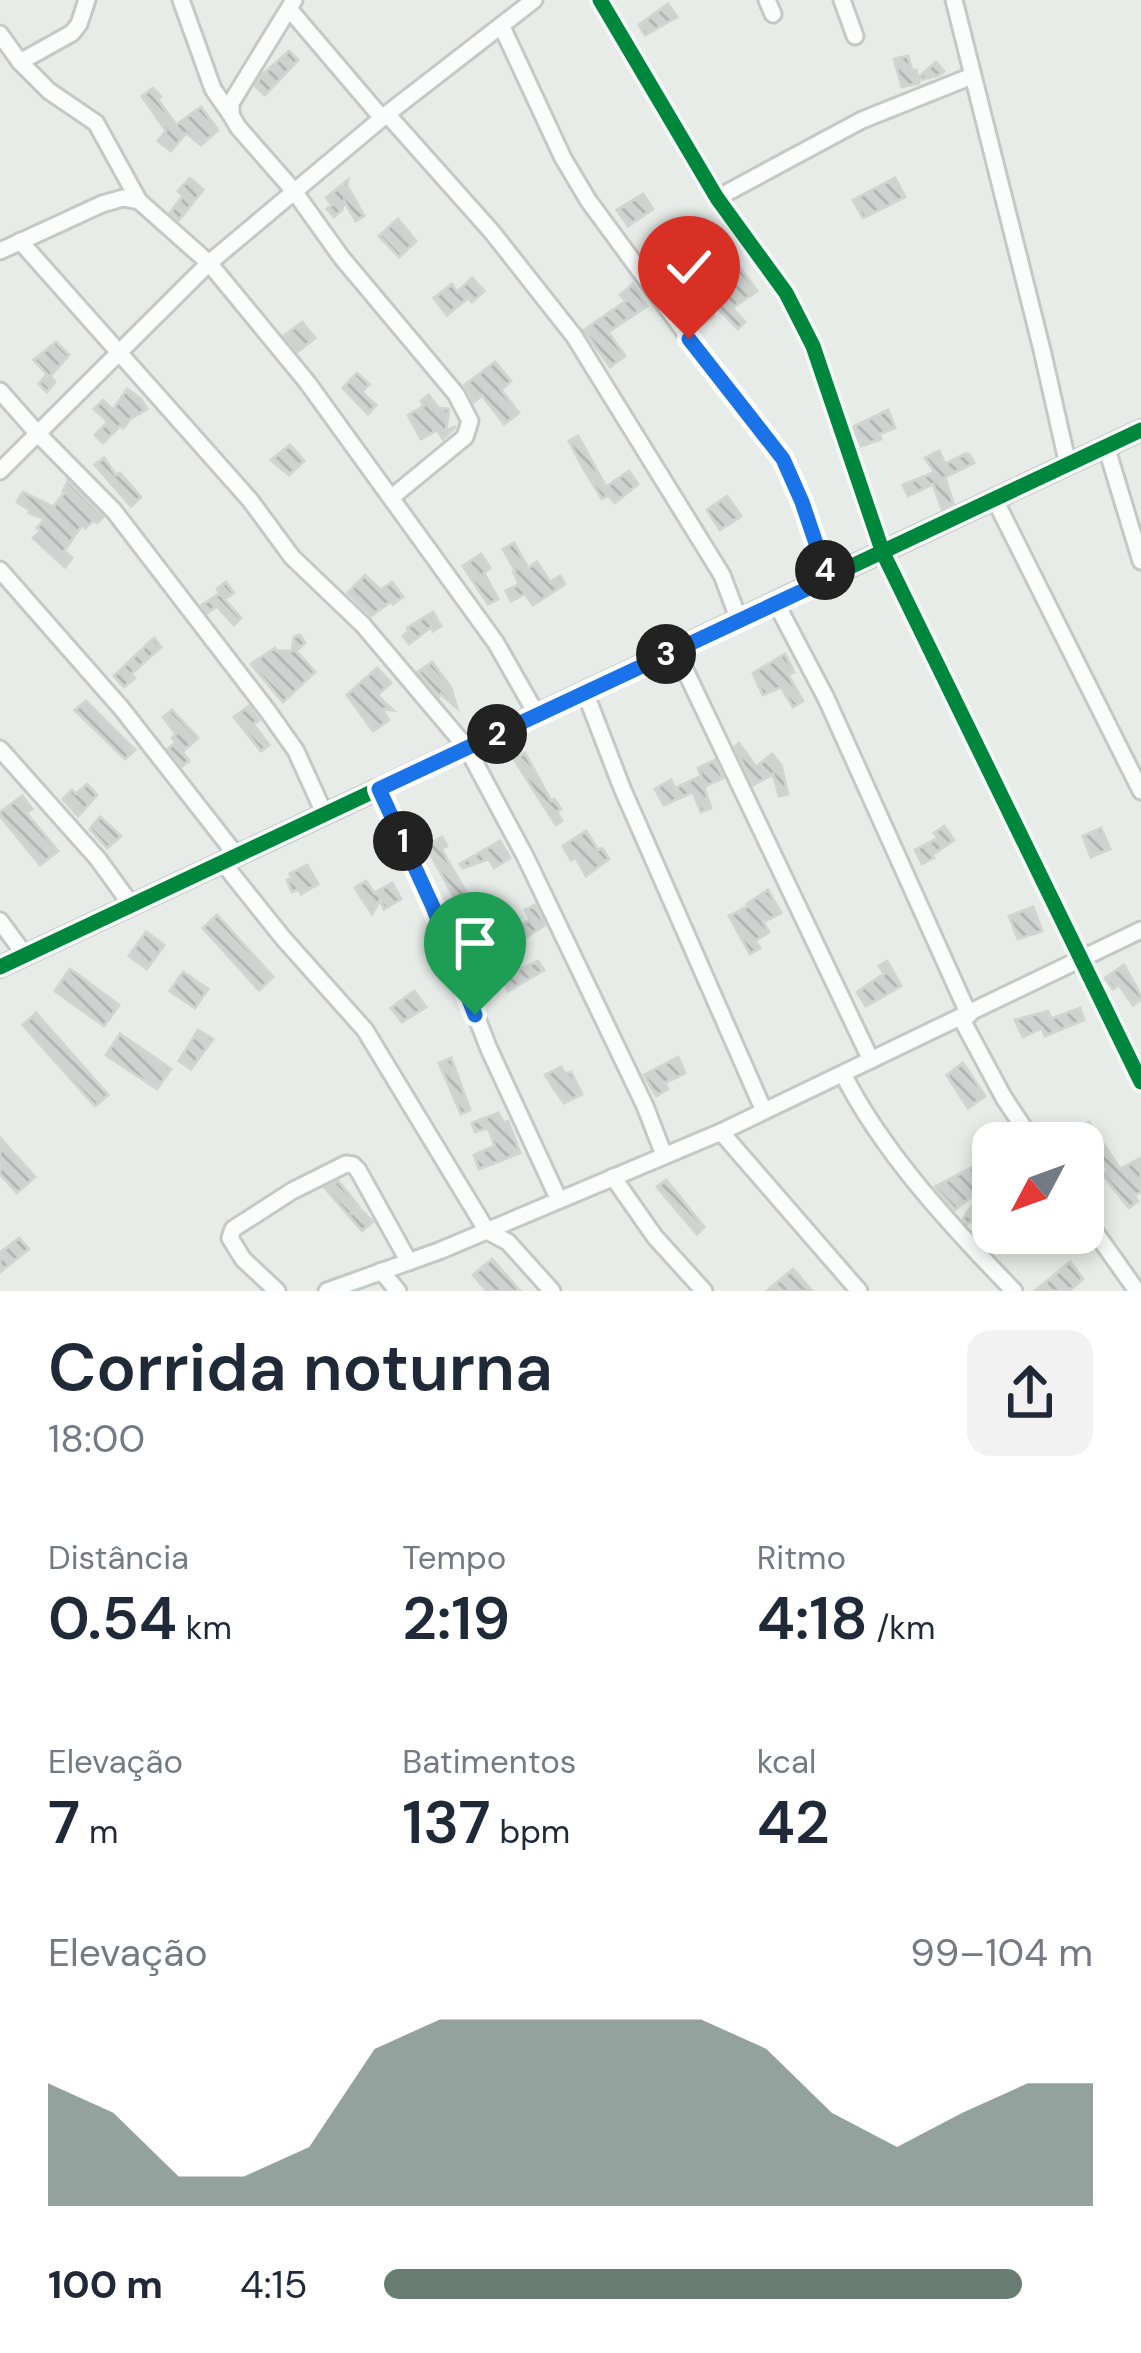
<!DOCTYPE html>
<html lang="pt">
<meta charset="utf-8">
<style>
body{margin:0;font-family:"DM Sans",sans-serif;background:#f2f2f3;color:#1f2937;height:100vh;display:flex;flex-direction:column;font-size:45px;white-space:nowrap}
*{box-sizing:border-box;margin:0}
p{font-size:39px;color:#747a83}
.icon{flex:none;width:66px;height:66px;fill:none;stroke:currentColor;stroke-width:2;stroke-linecap:round;stroke-linejoin:round}
.map{position:relative;height:1291px;overflow:hidden}
.details{display:flex;flex-direction:column;background:#fff;flex:1}
.details>*{flex:none}
.needle{width:78px;rotate:229deg}
.tools{position:absolute;left:972px;top:1122px;display:grid;gap:24px}
.tools a{display:grid;place-items:center;width:132px;height:132px;border-radius:24px;background:#fff;box-shadow:0 6px 18px #0003;font-size:60px}
.pin{position:absolute;display:grid;place-items:center;width:102px;height:102px;color:#fff;margin:-123px -51px;border-radius:50% 50% 50% 0;rotate:-45deg;box-shadow:0 0 12px #0007}
.pin .icon{rotate:45deg}
.km{position:absolute;width:60px;height:60px;margin:-30px;border-radius:50%;background:#222;color:#fff;font-size:33px;line-height:60px;text-align:center}
.round{display:grid;place-items:center;flex:none;width:126px;height:126px;border-radius:24px;background:#f2f2f3}
.headline{display:flex;align-items:center;justify-content:space-between;height:204px;padding:0 48px}
h1{font-size:66px;font-weight:600;line-height:90px}
.figures{display:grid;grid-template-columns:repeat(3,1fr);gap:18px;height:204px;padding:12px 48px}
.figures div{display:grid;align-content:center}
.figures b{font-size:60px;font-weight:600}
.figures small{font-size:33px;font-weight:400}
.figures p{font-size:33px}
.chart{height:336px;padding:24px 48px}
.chart p{display:flex;justify-content:space-between}
.chart svg{width:100%;height:216px;margin-top:12px;fill:#687c74;opacity:.7}
ul{padding:0 48px;list-style:none;font-size:39px}
li{display:grid;grid-template-columns:192px 144px 1fr;align-items:center;height:90px}
li i{height:30px;border-radius:15px;background:#687c74}
.map>svg:first-child{display:block}
.building{fill:url(#building-back-hatch);stroke:#d0d5d2;stroke-width:3}
.lines{fill:none;stroke-linecap:round;stroke-linejoin:round}
.minor-casing{stroke:#c4c9c6;stroke-width:21}
.tertiary-casing{stroke:#c4c9c6;stroke-width:24}
.minor{stroke:#fbfcfc;stroke-width:15}
.tertiary{stroke:#fbfcfc;stroke-width:18}
.cycleway-casing{stroke:#f6faf8;stroke-width:22}
.cycleway{stroke:#00873e;stroke-width:15}
.route-casing{stroke:#fff;stroke-width:24}
.route{stroke:#1a73e8;stroke-width:15}
</style>
<div class="map">
<svg width="1141" height="1291" viewBox="0 0 1141 1291">
<defs>
<pattern id="building-back-hatch" width="6" height="6" patternUnits="userSpaceOnUse" patternTransform="scale(3)"><rect width="6" height="6" fill="#ced3d1"/><path d="M-1 5l2 2M0 0l6 6M5-1l2 2" fill="none" stroke="#b1b6b4"/></pattern>
</defs>
<rect width="100%" height="100%" fill="#e7ece9"/>
<!-- building -->
<g class="building">
<polygon points="668,4 677,17 645,35 639,25"/>
<polygon points="289,51 298,60 265,95 255,86 262,75"/>
<polygon points="908,56 912,71 916,70 918,78 936,62 944,71 939,75 919,80 919,83 902,87 894,59"/>
<polygon points="153,88 161,97 158,100 176,125 201,107 218,130 201,145 186,133 171,151 158,141 166,131 142,96"/>
<polygon points="190,178 203,190 179,220 170,213 183,196 178,191"/>
<polygon points="895,178 905,197 863,218 853,200"/>
<polygon points="348,180 347,186 364,216 356,221 344,201 342,210 334,217 327,209 332,205 326,198"/>
<polygon points="643,194 653,209 628,226 617,210"/>
<polygon points="398,219 416,241 399,257 379,236"/>
<polygon points="672,250 691,273 681,281 677,276 666,285 647,260"/>
<polygon points="738,265 757,291 732,308 745,322 738,329 716,306 735,288 726,274"/>
<polygon points="472,278 484,291 472,302 468,298 447,315 434,298 452,284 457,292"/>
<polygon points="633,284 647,306 608,332 625,356 610,367 584,330 626,301 620,295"/>
<polygon points="696,291 714,316 703,324 693,310 687,314 679,304"/>
<polygon points="302,322 315,338 297,352 284,336"/>
<polygon points="56,342 69,355 50,376 55,382 47,392 39,384 47,374 34,360"/>
<polygon points="495,362 511,381 501,390 519,413 504,424 482,395 474,402 465,385"/>
<polygon points="357,373 369,384 362,392 376,405 368,414 343,388"/>
<polygon points="127,389 141,399 147,409 130,419 123,428 120,426 103,443 95,435 108,422 94,409 103,400 113,410"/>
<polygon points="429,395 438,408 449,409 446,431 456,426 443,439 437,430 421,439 408,415 424,406 421,401"/>
<polygon points="888,410 895,428 879,434 881,439 861,446 853,427"/>
<polygon points="578,436 606,487 629,471 638,484 615,503 608,495 602,499 585,471 569,441"/>
<polygon points="290,445 304,461 289,475 271,460"/>
<polygon points="939,451 945,464 965,454 969,454 974,463 945,477 953,503 942,509 933,484 908,496 903,485 935,472 925,458"/>
<polygon points="104,458 116,475 120,473 141,497 131,506 95,465"/>
<polygon points="68,481 103,517 97,523 94,520 85,528 83,524 64,551 72,558 65,567 33,538 41,531 37,528 45,519 29,513 30,510 17,502 23,492 53,507 65,492 63,491"/>
<polygon points="727,496 741,516 720,530 707,510"/>
<polygon points="514,543 528,568 537,562 550,582 560,576 565,584 533,605 525,594 511,601 506,591 519,584 513,571 515,570 503,549"/>
<polygon points="481,554 490,568 484,573 498,599 488,604 463,566"/>
<polygon points="365,575 381,590 392,582 403,597 393,604 391,601 371,616 348,593"/>
<polygon points="226,582 234,593 224,599 241,618 234,625 217,606 207,613 202,605 219,594 221,596 217,589"/>
<polygon points="433,612 441,626 433,631 431,627 409,644 403,636 409,631 407,628"/>
<polygon points="300,635 305,643 296,651 315,672 283,702 251,664 275,648 276,651 292,651 294,637"/>
<polygon points="154,638 161,647 131,674 135,678 124,687 114,676"/>
<polygon points="785,654 794,672 788,675 803,701 793,707 781,687 763,695 753,673"/>
<polygon points="432,662 451,688 457,708 441,694 439,696 418,672"/>
<polygon points="377,668 391,683 377,695 393,710 382,709 389,720 373,731 347,695"/>
<polygon points="86,701 135,750 125,759 75,710"/>
<polygon points="249,706 259,720 253,724 269,745 261,751 234,717"/>
<polygon points="172,710 198,738 182,752 189,761 182,766 168,749 176,742 172,738 176,734 163,717"/>
<polygon points="739,743 756,767 772,754 781,765 788,794 779,796 773,774 753,785 735,747"/>
<polygon points="525,753 551,801 554,799 561,809 557,812 562,821 556,825 514,759"/>
<polygon points="715,760 723,778 704,787 711,808 701,812 693,792 664,805 655,789 671,780 675,788 701,776 698,768"/>
<polygon points="87,784 97,795 78,816 63,799 72,790 76,794"/>
<polygon points="22,796 32,809 26,813 58,851 40,865 0,816 0,812"/>
<polygon points="100,817 121,836 107,848 90,829"/>
<polygon points="944,826 954,840 932,855 934,858 922,864 915,850 938,838 934,833"/>
<polygon points="1101,828 1110,849 1091,857 1083,836"/>
<polygon points="586,831 598,850 602,848 609,859 586,876 576,858 571,860 563,846"/>
<polygon points="442,837 447,846 441,849 469,897 458,904 426,846"/>
<polygon points="500,841 510,858 494,868 489,859 463,868 460,864"/>
<polygon points="307,865 318,884 301,894 299,889 292,892 287,880 292,878 290,874"/>
<polygon points="366,881 374,893 392,883 401,899 384,909 380,900 372,914 355,888"/>
<polygon points="768,890 781,913 763,922 769,932 755,941 760,948 750,954 729,916 749,906 747,904"/>
<polygon points="535,905 545,925 519,942 512,930 530,920 525,910"/>
<polygon points="1033,907 1042,931 1018,939 1009,916"/>
<polygon points="217,915 273,977 259,990 203,928"/>
<polygon points="146,932 164,945 147,969 129,956"/>
<polygon points="538,961 544,970 508,991 503,977"/>
<polygon points="887,961 901,986 866,1006 857,992 884,974 879,966"/>
<polygon points="1124,965 1141,996 1141,999 1133,1005 1119,985 1113,989 1105,978"/>
<polygon points="70,969 119,1005 104,1026 55,991"/>
<polygon points="183,972 208,989 195,1008 170,991"/>
<polygon points="414,991 426,1007 402,1022 391,1008"/>
<polygon points="1080,1008 1084,1020 1045,1036 1042,1028 1023,1037 1015,1020 1048,1011 1051,1019"/>
<polygon points="36,1013 108,1095 95,1106 23,1025"/>
<polygon points="198,1030 213,1039 191,1069 179,1061"/>
<polygon points="120,1034 171,1069 157,1089 106,1055"/>
<polygon points="678,1057 685,1073 665,1083 668,1089 656,1096 644,1075"/>
<polygon points="451,1058 470,1110 461,1114 439,1063"/>
<polygon points="963,1063 985,1096 968,1108 947,1075"/>
<polygon points="561,1067 565,1074 571,1072 582,1094 564,1103 545,1075"/>
<polygon points="498,1113 504,1123 508,1121 520,1153 479,1169 474,1155 495,1146 488,1128 475,1132 472,1123"/>
<polygon points="1089,1122 1120,1169 1141,1158 1141,1192 1134,1196 1138,1201 1129,1208 1102,1174 1108,1171 1090,1143 1064,1143 1082,1133 1079,1129"/>
<polygon points="0,1138 35,1177 17,1193 0,1174"/>
<polygon points="980,1163 985,1172 993,1168 993,1209 967,1224 963,1219 983,1190 981,1189 955,1210 935,1187"/>
<polygon points="666,1180 704,1227 697,1234 657,1187"/>
<polygon points="338,1181 359,1207 350,1214 361,1210 373,1222 362,1231 325,1188"/>
<polygon points="19,1238 29,1249 0,1272 0,1253"/>
<polygon points="492,1259 520,1291 487,1291 473,1275"/>
<polygon points="1070,1262 1083,1279 1069,1291 1035,1291"/>
<polygon points="793,1269 812,1291 767,1291"/>
</g>
<g class="lines">
<defs>
<g id="minor">
<polyline points="181,0 213,89 231,115"/>
<polyline points="294,0 231,103 231,115 238,127 294,191 342,258 456,394 470,421 465,437 392,497"/>
<polyline points="600,0 717,198 786,293 813,346 883,553 1141,1082"/>
<polyline points="767,0 773,14"/>
<polyline points="842,0 855,36"/>
<polyline points="954,0 1042,350 1068,465"/>
<polyline points="290,10 382,118"/>
<polyline points="502,27 563,158 588,200 690,339 783,459 802,502 828,579"/>
<polyline points="0,34 20,62 49,91 96,123 139,201"/>
<polyline points="20,62 72,33 79,24 87,0"/>
<polyline points="387,114 492,232 574,336 722,575 739,620"/>
<polyline points="717,198 862,120 972,76"/>
<polyline points="20,241 250,500 292,557 363,625 467,748 525,856 645,1106 664,1155"/>
<polyline points="0,251 102,204 123,198 139,201 209,263 307,382 496,643 537,715"/>
<polyline points="0,391 38,434 114,511 267,710 296,751 325,815"/>
<polyline points="1106,446 1141,561"/>
<polyline points="0,471 209,263 387,114 534,0"/>
<polyline points="995,500 1141,791"/>
<polyline points="0,570 122,709 237,856"/>
<polyline points="776,603 826,698 969,1015"/>
<polyline points="675,649 871,1060"/>
<polyline points="585,692 622,788 764,1111"/>
<polyline points="0,749 98,859 132,906"/>
<polyline points="379,789 433,907 489,1049 559,1200"/>
<polyline points="223,863 283,938 365,1030 487,1231 508,1242 552,1291"/>
<polyline points="0,921 25,955"/>
<polyline points="961,1018 1004,1098 1034,1143"/>
<path d="M843 1074C883 1153 952 1227 1014 1291"/>
<polyline points="721,1132 859,1291"/>
<polyline points="613,1177 655,1237 704,1291"/>
<polyline points="1083,1215 1137,1291"/>
<polyline points="381,1271 398,1291"/>
<polyline points="277,1291 243,1259 230,1238 233,1229 292,1191 346,1164 353,1165 358,1170 409,1262"/>
<polyline points="327,1291 439,1251 721,1132 1141,930"/>
</g>
<polyline id="tertiary" points="0,967 1141,430"/>
</defs>
<!-- minor casing -->
<use href="#minor" class="minor-casing"/>
<!-- tertiary casing -->
<use href="#tertiary" class="tertiary-casing"/>
<!-- minor -->
<use href="#minor" class="minor"/>
<!-- tertiary -->
<use href="#tertiary" class="tertiary"/>
<defs>
<g id="cycleway">
<polyline points="600,0 717,198 786,293 813,346 883,553 1141,1082"/>
<polyline points="0,967 1141,430"/>
</g>
</defs>
<!-- cycleway casing -->
<use href="#cycleway" class="cycleway-casing"/>
<!-- cycleway -->
<use href="#cycleway" class="cycleway"/>
</g>
<g class="lines">
<defs>
<polyline id="route" points="475,1015 433,907 379,789 828,579 802,502 783,459 689,339"/>
</defs>
<!-- route casing -->
<use href="#route" class="route-casing"/>
<!-- route -->
<use href="#route" class="route"/>
</g>
</svg>
<div class="tools">
<a><svg class="needle" viewBox="-14 -14 28 28"><path d="M0-13l5 13h-10z" fill="#e53935"/><path d="M0 13l5-13h-10z" fill="#747a83"/></svg></a>
</div>
<div class="pin" style="left:475px;top:1015px;background:#1e9e55"><svg class="icon" aria-label="arrive" viewBox="0 0 24 24"><path d="M6 21V4h12l-3 4 3 4H6"/></svg></div>
<div class="pin" style="left:689px;top:339px;background:#d93025"><svg class="icon" aria-label="check" viewBox="0 0 24 24"><path d="M5 12l5 5 9-10"/></svg></div>
<b class="km" style="left:403px;top:841px">1</b>
<b class="km" style="left:497px;top:734px">2</b>
<b class="km" style="left:666px;top:654px">3</b>
<b class="km" style="left:825px;top:570px">4</b>
</div>
<section class="details">
<div class="headline"><div><h1>Corrida noturna</h1><p>18:00</p></div><a class="round"><svg class="icon" aria-label="share" viewBox="0 0 24 24"><path d="M12 15V3M7 8l5-5 5 5M5 13v7h14v-7"/></svg></a></div>
<div class="figures">
<div><p>Distância</p><b>0.54<small> km</small></b></div>
<div><p>Tempo</p><b>2:19</b></div>
<div><p>Ritmo</p><b>4:18<small> /km</small></b></div>
</div>
<div class="figures">
<div><p>Elevação</p><b>7<small> m</small></b></div>
<div><p>Batimentos</p><b>137<small> bpm</small></b></div>
<div><p>kcal</p><b>42</b></div>
</div>
<div class="chart"><p><span>Elevação</span>99–104 m</p>
<svg viewBox="0 0 160 44" preserveAspectRatio="none"><path d="M0 44V19L10 25L20 38L30 38L40 32L50 12L60 6L70 6L80 6L90 6L100 6L110 12L120 25L130 32L140 25L150 19L160 19V44z"/></svg>
</div>
<ul>
<li><b>100 m</b>4:15<i style="width:90%"></i></li>
</ul>
</section>
